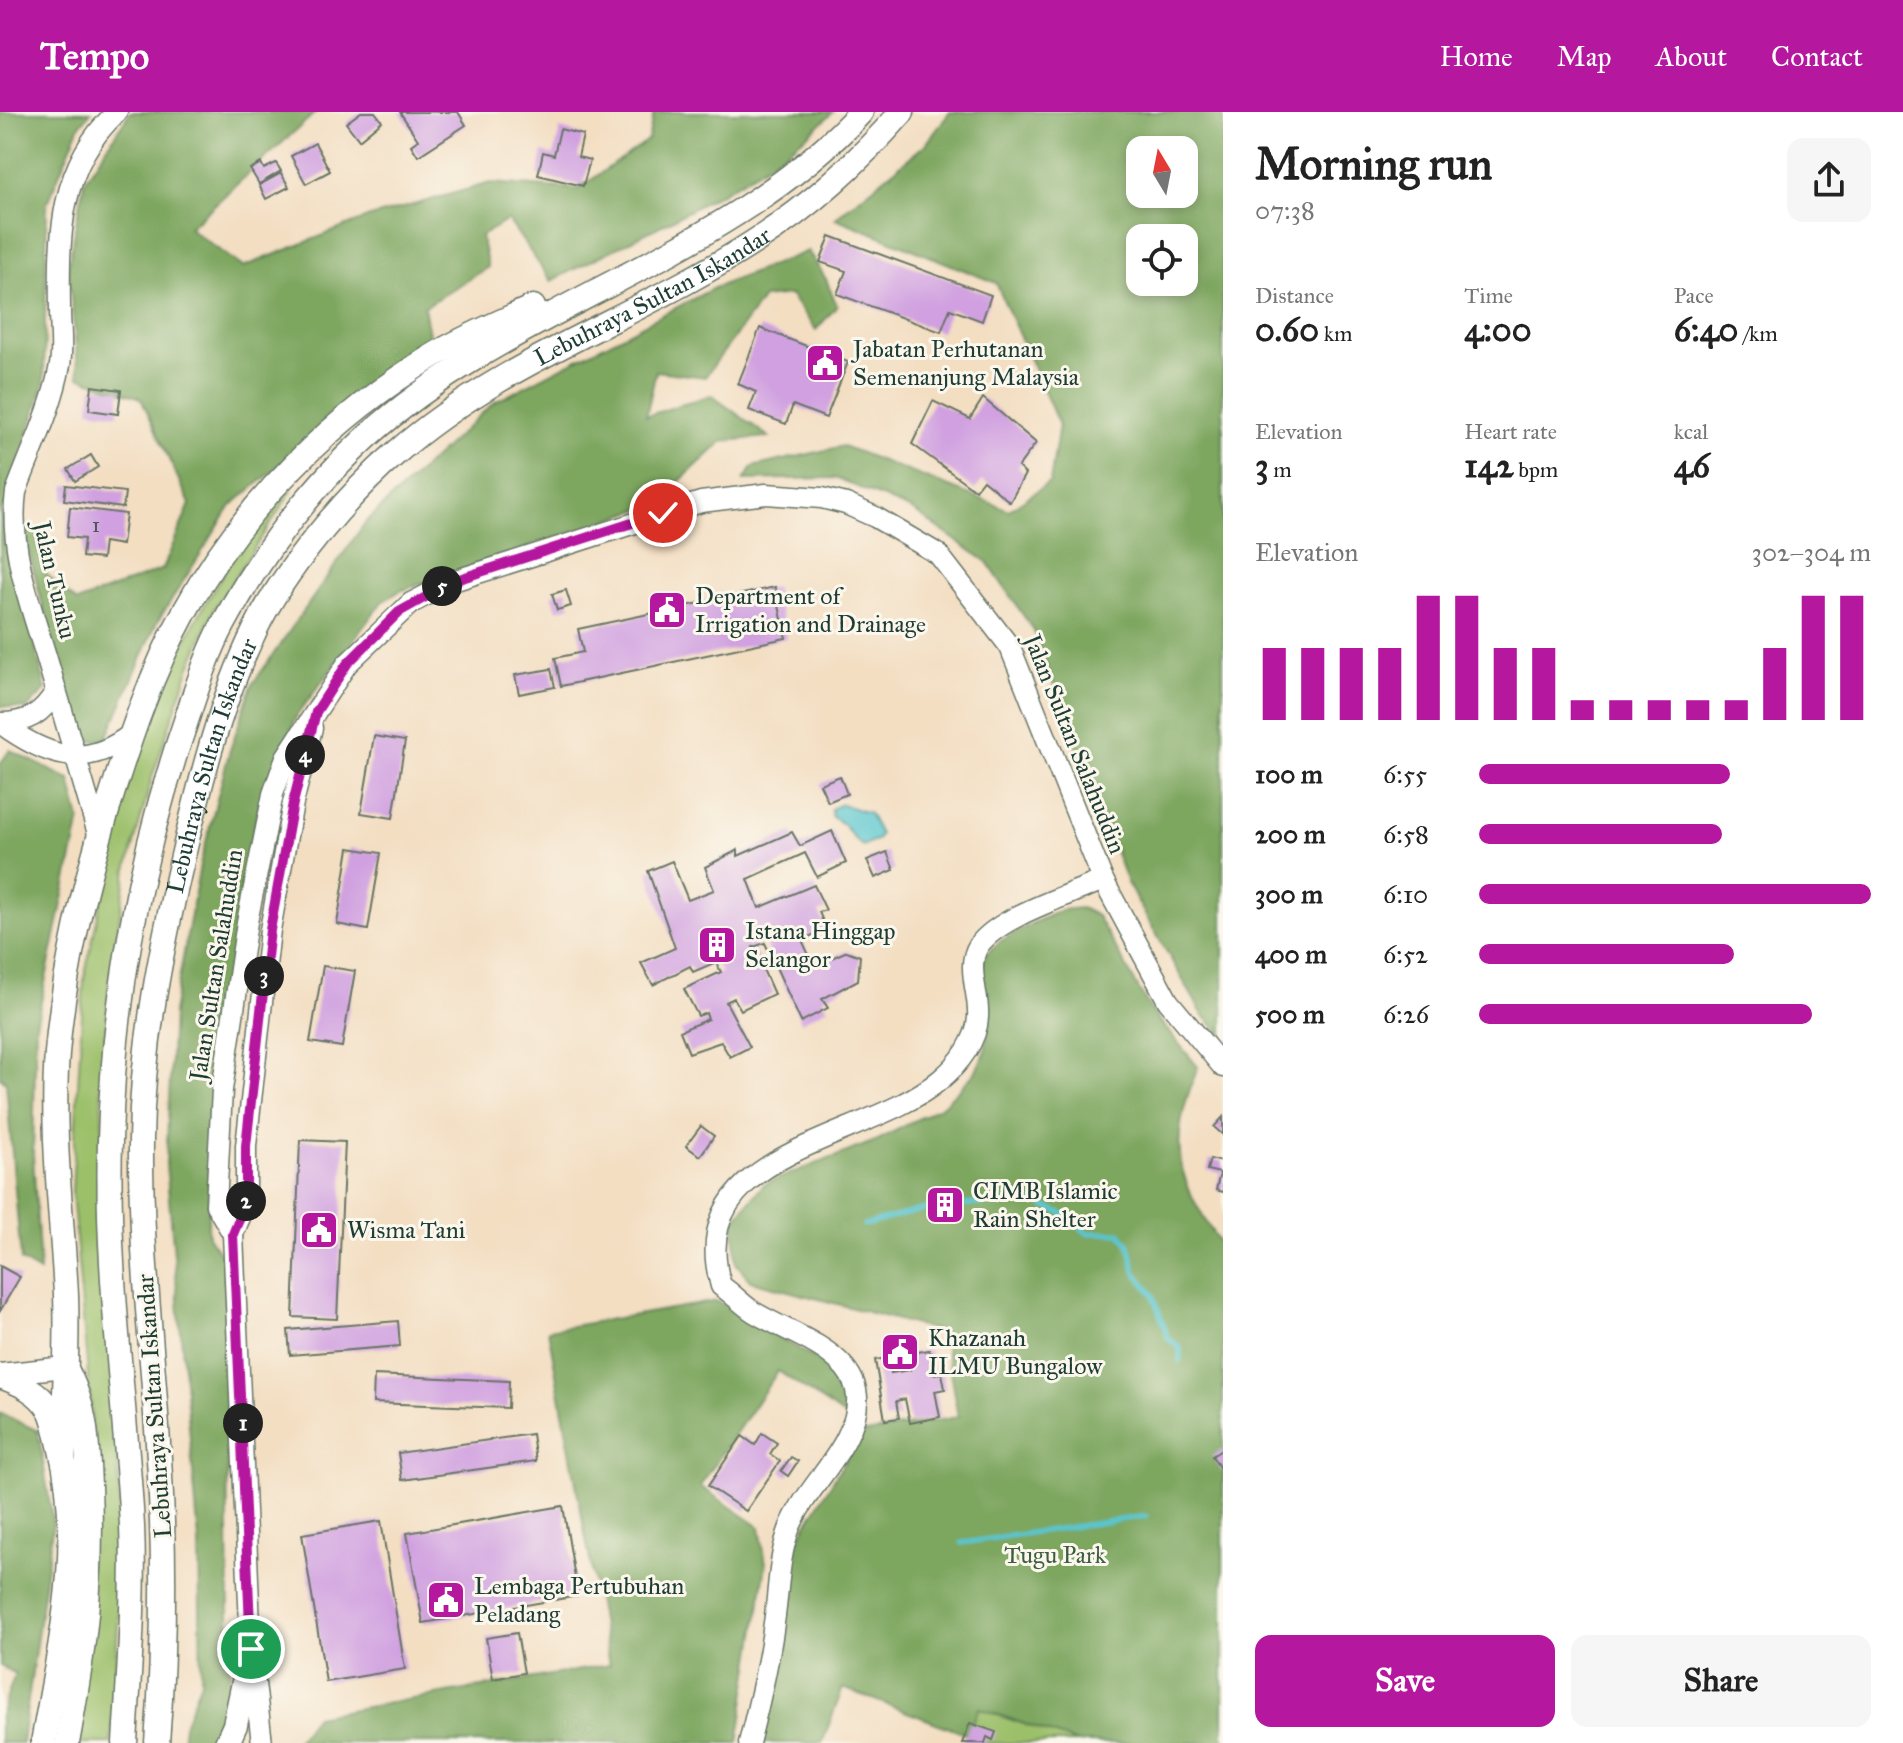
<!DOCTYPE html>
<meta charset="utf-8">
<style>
body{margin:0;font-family:"IM FELL Great Primer",serif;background:#f6f6f6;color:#222;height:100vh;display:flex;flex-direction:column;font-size:30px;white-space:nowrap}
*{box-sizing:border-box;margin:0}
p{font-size:26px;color:#767676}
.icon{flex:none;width:44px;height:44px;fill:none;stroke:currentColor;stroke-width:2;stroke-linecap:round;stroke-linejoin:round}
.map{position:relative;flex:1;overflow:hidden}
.drawer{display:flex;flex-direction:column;background:#fff;width:680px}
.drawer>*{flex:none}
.needle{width:52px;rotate:350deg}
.fabs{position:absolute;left:1126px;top:24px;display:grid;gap:16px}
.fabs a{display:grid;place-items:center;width:72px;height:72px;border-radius:16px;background:#fff;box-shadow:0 4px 12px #0003;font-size:40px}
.pin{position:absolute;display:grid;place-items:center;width:68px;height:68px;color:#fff;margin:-34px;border:4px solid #fff;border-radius:50%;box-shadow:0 2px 8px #0007}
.km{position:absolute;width:40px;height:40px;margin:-20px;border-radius:50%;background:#222;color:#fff;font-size:22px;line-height:40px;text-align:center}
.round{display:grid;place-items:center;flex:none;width:84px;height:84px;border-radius:16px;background:#f6f6f6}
.overview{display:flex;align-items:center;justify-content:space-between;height:136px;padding:0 32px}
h1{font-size:44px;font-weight:700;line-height:60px}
.stats{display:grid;grid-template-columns:repeat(3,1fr);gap:12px;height:136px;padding:8px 32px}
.stats div{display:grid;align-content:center}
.stats b{font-size:34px;font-weight:700}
.stats small{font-size:22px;font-weight:400}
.stats p{font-size:22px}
.chart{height:224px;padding:16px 32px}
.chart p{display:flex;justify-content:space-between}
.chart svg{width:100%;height:144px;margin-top:8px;stroke:#b5179e;stroke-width:6}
.button{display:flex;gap:16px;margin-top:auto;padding:16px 32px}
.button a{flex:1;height:92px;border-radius:16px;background:#b5179e;color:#fff;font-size:32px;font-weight:700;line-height:92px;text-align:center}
.button a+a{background:#f6f6f6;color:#222}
ul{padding:0 32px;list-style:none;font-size:26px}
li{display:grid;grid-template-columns:128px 96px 1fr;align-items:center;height:60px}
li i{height:20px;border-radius:10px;background:#b5179e}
header{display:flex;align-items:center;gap:48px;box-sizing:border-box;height:112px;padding:0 40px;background:#b5179e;color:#fff}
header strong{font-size:38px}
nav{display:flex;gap:44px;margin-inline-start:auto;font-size:28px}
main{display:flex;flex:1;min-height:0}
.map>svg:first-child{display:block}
.green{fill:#9cc06a;stroke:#5e7e4f;stroke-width:2}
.forest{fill:#7da65e;stroke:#4e7249;stroke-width:2;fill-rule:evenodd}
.water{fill:#59c6cf;stroke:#3c8282;stroke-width:2}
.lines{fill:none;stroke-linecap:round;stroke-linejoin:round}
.stream{stroke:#59c6cf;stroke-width:5}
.building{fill:#d0a0e0}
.minor-casing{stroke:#697566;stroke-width:23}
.major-casing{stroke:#697566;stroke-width:27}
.minor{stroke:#fff;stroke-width:20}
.major{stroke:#fff;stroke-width:24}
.route-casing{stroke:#fff;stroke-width:16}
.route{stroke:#b5179e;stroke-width:10}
.labels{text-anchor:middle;stroke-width:6;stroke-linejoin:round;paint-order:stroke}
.number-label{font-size:20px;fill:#4b565f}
.street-label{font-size:24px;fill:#1f3d34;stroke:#fbf7ec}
.poi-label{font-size:24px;fill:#1f3d34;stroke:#fbf7ec;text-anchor:start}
.park-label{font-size:24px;fill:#3e5e42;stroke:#fbf7ec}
</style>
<header>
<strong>Tempo</strong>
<nav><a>Home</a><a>Map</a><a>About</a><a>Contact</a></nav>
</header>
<main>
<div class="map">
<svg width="1223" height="1631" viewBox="0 0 1223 1631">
<rect width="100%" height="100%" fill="#fbf7ec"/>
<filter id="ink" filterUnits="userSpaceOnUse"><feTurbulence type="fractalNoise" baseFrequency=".0125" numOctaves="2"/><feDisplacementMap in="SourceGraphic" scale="16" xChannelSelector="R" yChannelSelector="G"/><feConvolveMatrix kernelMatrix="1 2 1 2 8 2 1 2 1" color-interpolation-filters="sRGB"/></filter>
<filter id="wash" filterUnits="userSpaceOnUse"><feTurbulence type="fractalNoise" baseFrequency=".006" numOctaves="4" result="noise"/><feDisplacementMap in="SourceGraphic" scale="32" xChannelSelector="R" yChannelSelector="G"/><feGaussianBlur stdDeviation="1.8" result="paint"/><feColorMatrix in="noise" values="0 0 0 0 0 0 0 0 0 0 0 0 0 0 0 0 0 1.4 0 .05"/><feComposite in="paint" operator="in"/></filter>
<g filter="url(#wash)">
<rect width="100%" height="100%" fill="#f3dec2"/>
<!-- green -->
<g class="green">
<polygon points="289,376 292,379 214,497 190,554 152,665 127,758 109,873 101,979 122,1442 111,1631 76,1631 96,1356 72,1080 84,867 130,655 174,549 205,492 243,429"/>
<polygon points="978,1596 1078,1631 965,1631"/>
</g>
<!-- forest -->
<g class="forest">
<polygon points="0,0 91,0 80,13 47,91 44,272 2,402 46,578 26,597 0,594"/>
<path d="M130 0H316L189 116 243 155 367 106 490 71 578 77 648 28 654 0H833C764 69 640 123 551 169L508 108 481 124 488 155 424 195 430 228 231 394 156 512 106 628 87 629 69 596 24 421 36 419 45 461 77 490 163 457 190 392 141 286 79 265 68 154 84 70Z"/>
<path d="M950 0H1223V924L1203 903 1127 771 1034 519 987 450 912 398 836 366 744 368 753 355 843 334 1009 398 1050 370 1059 313 996 171 835 106 926 32ZM1140 38H1184V82H1140ZM1140 126H1184V170H1140Z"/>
<polygon points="808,139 826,167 837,194 816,218 790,183 763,186 705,265 656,259 646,304 711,283 769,325 723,329 655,392 400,479 382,490 297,603 260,689 240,786 209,1032 208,1124 225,1149 230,1585 225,1609 212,1631 182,1631 184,1613 201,1569 199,1429 166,1052 173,900 200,753 229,641 252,573 365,411 493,291 714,176"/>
<polygon points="10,638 70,668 80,708 36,913 33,1042 40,1160 21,1149 6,970 0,965 0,652"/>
<path d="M1081 796 1097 804 1151 898 1198 955C1166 1036 1176 1066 1223 1136V1631H1078L979 1596 968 1623 843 1576 822 1631H760L795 1432 861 1322 958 1305 943 1220 751 1169 736 1151 734 1108 764 1072 878 1028 942 994 974 962 985 941 990 900 981 858 985 843 999 830 1027 814 1061 798Z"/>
<polygon points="717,1189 833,1257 845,1283 845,1304 778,1259 700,1374 760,1415 766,1452 738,1631 295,1631 315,1604 609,1553 548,1218"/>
<polygon points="0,1301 38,1319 53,1411 22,1631 0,1631 0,1604 15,1562 0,1554"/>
</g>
<!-- water -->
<path class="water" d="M841 692 869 701 880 722 878 727 863 734C849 725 848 712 832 705L831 697Z"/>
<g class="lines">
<!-- stream -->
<g class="stream">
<polyline points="864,1113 937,1094 945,1088 953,1093 1035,1090 1066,1103 1087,1121 1120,1121 1129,1133 1135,1159 1153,1183 1166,1220"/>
<polyline points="1167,1225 1180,1236 1180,1249"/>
<polyline points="962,1431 1146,1404"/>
</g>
</g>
<g id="blocks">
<!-- building -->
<g class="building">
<polygon points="361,0 375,0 382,9 359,28 346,11"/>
<polygon points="400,0 458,0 466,13 418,44 411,33 418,28"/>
<polygon points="560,17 583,23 578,45 590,48 583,74 538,63 543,40 554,43"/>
<polygon points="315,31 330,59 306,72 291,44"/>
<polygon points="261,51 264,57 276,51 281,59 259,72 250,57"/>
<polygon points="281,61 289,75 266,87 259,73"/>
<polygon points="830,124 991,183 982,209 950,197 941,220 837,182 846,159 820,150"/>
<polygon points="760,216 848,250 826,306 793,293 786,312 749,298 756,280 738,272"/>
<polygon points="92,274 121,278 118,302 89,298"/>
<polygon points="983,286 1036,331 1018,355 1025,362 1010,390 983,368 975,378 912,332 933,289 970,307"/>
<polygon points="91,343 98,355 75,369 68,357"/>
<polygon points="66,373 125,380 123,396 64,388"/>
<polygon points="70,395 126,402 122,433 104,430 102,447 82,445 84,427 67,425"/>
<polygon points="775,475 786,526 561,574 555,546 583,540 578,517"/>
<polygon points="566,478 571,494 557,498 552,482"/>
<polygon points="551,557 555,575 519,582 515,563"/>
<polygon points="374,624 405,629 393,706 361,701"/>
<polygon points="840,664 847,682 828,690 820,672"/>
<polygon points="832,719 846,751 817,765 805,741 748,767 759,796 814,773 826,798 819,800 826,817 802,828 814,854 847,839 860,844 858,868 822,887 828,896 801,910 765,831 753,835 774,882 741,898 734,886 726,890 750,935 730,945 721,930 689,941 680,919 708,907 706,901 698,904 684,877 721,860 716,850 693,860 690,854 653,873 641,851 675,836 648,759 672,749 688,788 714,778 705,755 738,738 738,744 792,720 800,734"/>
<polygon points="349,736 381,741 368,818 337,812"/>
<polygon points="887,740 894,758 875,766 867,748"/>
<polygon points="323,854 355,859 342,935 310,930"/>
<polygon points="1223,1005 1223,1023 1214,1015"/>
<polygon points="701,1014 714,1024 700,1044 686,1034"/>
<polygon points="300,1028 345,1030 337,1207 293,1205"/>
<polygon points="1210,1047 1223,1050 1223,1080 1216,1078 1220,1061 1207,1058"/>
<polygon points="0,1154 20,1165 0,1199"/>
<polygon points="398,1209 400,1234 290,1243 288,1218"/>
<polygon points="929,1238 933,1262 942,1261 945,1277 935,1279 940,1305 910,1311 905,1287 896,1289 899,1306 885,1308 875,1248 888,1246 891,1261 910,1258 907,1242"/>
<polygon points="374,1263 509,1269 508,1296 373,1291"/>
<polygon points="762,1321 777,1331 770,1342 780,1349 746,1399 708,1374 742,1324 755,1333"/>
<polygon points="532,1322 536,1349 402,1368 398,1341"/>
<polygon points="1223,1337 1223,1361 1212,1344"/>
<polygon points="791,1345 798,1349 788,1364 781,1359"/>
<polygon points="563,1394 578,1484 423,1511 407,1421"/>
<polygon points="381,1409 405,1557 326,1570 302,1422"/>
<polygon points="517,1521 524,1561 493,1567 486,1526"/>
<polygon points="970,1611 996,1620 993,1628 987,1625 985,1631 962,1631"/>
</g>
</g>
</g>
<g filter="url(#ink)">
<use href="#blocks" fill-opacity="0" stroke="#697566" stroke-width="2"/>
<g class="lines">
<defs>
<g id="minor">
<path d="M0 611C45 644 84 659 131 622"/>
<path d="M0 611C28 611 42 602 56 579"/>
<path d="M99 725C82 668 66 611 49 554 33 499 8 439 16 380 31 339 52 297 60 253 63 236 60 216 60 198 59 125 58 54 117 0"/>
<polyline points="233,1122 216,1093 222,978 247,810 273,682 286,645 347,552 411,491 456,468 701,390 766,382 822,386 846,392 875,405 938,442 1010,535 1103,768 1168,889 1223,955"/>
<polyline points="0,1262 65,1255"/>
<polyline points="262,1631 251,1537 233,1122 246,1091 246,1034 270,818 293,691 312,616"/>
<path d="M749 1631C759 1592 769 1551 774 1511 779 1479 778 1446 790 1415 803 1383 830 1358 846 1327 886 1251 809 1231 759 1203 745 1196 735 1183 721 1174 681 1036 867 1031 941 967 959 952 977 929 978 905 980 883 965 853 979 833 1000 804 1070 783 1103 768"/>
</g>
<g id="major">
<path d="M0 1264C20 1271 38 1279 50 1298 55 1307 57 1322 60 1333 85 1431 60 1534 43 1631"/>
<path d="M63 1344C64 1291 68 1237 66 1183 62 1103 51 1022 57 941 64 855 84 775 109 692 129 627 152 559 185 499 242 394 334 303 436 242 467 224 501 210 533 195"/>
<path d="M67 1631C84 1538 93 1469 89 1374 87 1331 87 1299 68 1261"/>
<path d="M125 1631C129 1559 135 1486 132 1414 125 1286 106 1158 110 1029 113 889 139 745 185 612 196 579 207 542 224 511 261 441 310 377 368 324 517 190 725 148 861 0"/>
<path id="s1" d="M157 1631C164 1542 165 1453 160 1364 154 1252 140 1140 141 1028 142 932 161 837 183 744 201 667 220 590 255 518 283 459 347 384 396 341 502 248 637 206 754 130 811 94 857 51 902 0"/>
<polyline points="227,1631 235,1613 251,1537"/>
</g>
</defs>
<!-- minor casing -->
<use href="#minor" class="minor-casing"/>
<!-- major casing -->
<use href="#major" class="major-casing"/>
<!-- minor -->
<use href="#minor" class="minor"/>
<!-- major -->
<use href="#major" class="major"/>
</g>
</g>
<g class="lines" filter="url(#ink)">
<defs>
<polyline id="route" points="251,1537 233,1122 246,1091 246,1034 270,818 293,691 316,600 347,552 399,500 456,468 663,401"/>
</defs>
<!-- route casing -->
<use href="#route" class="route-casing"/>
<!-- route -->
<use href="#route" class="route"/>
</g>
<!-- icons -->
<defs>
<symbol id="civic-square" viewBox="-11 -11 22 22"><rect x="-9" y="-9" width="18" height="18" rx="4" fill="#b5179e" stroke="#fbf7ec"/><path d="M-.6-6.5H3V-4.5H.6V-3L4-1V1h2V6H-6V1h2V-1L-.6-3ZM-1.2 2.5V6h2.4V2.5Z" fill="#fff"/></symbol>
<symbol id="building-square" viewBox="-11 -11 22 22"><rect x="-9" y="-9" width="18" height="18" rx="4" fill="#b5179e" stroke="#fbf7ec"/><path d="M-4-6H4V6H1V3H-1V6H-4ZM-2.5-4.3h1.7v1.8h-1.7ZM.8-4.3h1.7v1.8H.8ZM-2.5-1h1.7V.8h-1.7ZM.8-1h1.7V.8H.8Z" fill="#fff"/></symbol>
</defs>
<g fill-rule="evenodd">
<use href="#civic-square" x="803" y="229" width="44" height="44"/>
<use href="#civic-square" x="645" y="476" width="44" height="44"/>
<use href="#building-square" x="695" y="811" width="44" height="44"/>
<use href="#building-square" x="923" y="1071" width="44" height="44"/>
<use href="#civic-square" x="297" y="1096" width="44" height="44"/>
<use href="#civic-square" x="878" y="1218" width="44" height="44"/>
<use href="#civic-square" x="424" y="1466" width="44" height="44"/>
</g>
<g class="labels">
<!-- number labels -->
<g class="number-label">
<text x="96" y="420">1</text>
</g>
<!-- street labels -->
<g class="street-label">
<text dy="8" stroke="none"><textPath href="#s1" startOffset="1658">Lebuhraya Sultan Iskandar</textPath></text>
<text transform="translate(55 468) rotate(77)" y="8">Jalan Tunku</text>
<text transform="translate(1075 632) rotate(68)" y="8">Jalan Sultan Salahuddin</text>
<text dy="8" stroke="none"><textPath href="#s1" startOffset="986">Lebuhraya Sultan Iskandar</textPath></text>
<text transform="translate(216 853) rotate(-81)" y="8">Jalan Sultan Salahuddin</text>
<text transform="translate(154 1294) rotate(-94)" y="8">Lebuhraya Sultan Iskandar</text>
</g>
<!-- poi labels -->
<g class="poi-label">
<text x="853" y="245">Jabatan Perhutanan<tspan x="853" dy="28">Semenanjung Malaysia</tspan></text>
<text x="695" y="492">Department of<tspan x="695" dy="28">Irrigation and Drainage</tspan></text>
<text x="745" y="827">Istana Hinggap<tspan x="745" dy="28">Selangor</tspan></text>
<text x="973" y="1087">CIMB Islamic<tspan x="973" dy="28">Rain Shelter</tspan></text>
<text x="347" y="1126">Wisma Tani</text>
<text x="928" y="1234">Khazanah<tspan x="928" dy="28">ILMU Bungalow</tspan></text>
<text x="474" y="1482">Lembaga Pertubuhan<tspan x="474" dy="28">Peladang</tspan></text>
</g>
<!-- park labels -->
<g class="park-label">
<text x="1055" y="1451">Tugu Park</text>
</g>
</g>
</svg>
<div class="fabs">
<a><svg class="needle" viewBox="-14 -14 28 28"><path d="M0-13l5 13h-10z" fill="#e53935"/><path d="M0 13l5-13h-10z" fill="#767676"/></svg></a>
<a><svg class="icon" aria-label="locate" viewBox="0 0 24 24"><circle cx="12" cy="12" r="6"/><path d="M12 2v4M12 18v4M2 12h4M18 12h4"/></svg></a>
</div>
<div class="pin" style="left:251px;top:1537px;background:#1e9e55"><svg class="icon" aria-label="arrive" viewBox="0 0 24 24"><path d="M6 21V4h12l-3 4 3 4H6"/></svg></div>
<div class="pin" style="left:663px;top:401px;background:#d93025"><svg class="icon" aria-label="check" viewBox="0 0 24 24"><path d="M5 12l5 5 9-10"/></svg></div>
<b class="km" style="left:243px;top:1311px">1</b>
<b class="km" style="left:246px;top:1089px">2</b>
<b class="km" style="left:264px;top:864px">3</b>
<b class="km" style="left:305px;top:643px">4</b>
<b class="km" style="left:442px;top:474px">5</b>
</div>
<section class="drawer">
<div class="overview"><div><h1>Morning run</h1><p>07:38</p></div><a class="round"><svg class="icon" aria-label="share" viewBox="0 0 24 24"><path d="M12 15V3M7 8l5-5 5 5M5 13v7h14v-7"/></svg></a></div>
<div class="stats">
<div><p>Distance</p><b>0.60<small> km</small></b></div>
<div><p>Time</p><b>4:00</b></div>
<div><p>Pace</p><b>6:40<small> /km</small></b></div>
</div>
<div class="stats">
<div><p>Elevation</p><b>3<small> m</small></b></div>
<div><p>Heart rate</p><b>142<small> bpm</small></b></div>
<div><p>kcal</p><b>46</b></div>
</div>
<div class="chart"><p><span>Elevation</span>302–304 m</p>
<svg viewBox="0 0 160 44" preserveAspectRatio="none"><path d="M5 44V22M15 44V22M25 44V22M35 44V22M45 44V6M55 44V6M65 44V22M75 44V22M85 44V38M95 44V38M105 44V38M115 44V38M125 44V38M135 44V22M145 44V6M155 44V6"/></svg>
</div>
<ul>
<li><b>100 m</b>6:55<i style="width:64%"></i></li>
<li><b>200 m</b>6:58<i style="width:62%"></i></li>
<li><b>300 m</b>6:10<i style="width:100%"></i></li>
<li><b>400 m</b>6:52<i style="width:65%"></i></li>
<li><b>500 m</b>6:26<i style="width:85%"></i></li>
</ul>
<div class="button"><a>Save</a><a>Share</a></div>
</section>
</main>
